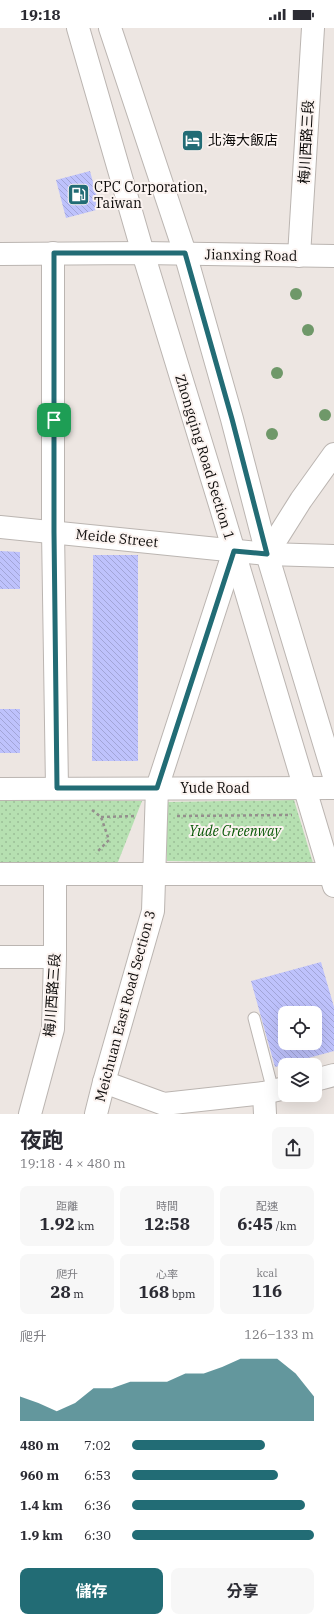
<!DOCTYPE html>
<html lang="zh-TW">
<meta charset="utf-8">
<style>
body{margin:0;font-family:"IBM Plex Serif","Noto Sans TC",serif;background:#f7f7f7;color:#2b2b33;height:100vh;display:flex;flex-direction:column;font-size:15px;white-space:nowrap}
*{box-sizing:border-box;margin:0}
p{font-size:13px;color:#7c7c81}
.icon{flex:none;width:22px;height:22px;fill:none;stroke:currentColor;stroke-width:2;stroke-linecap:round;stroke-linejoin:round}
.map{position:relative;height:1086px;overflow:hidden}
.sheet{display:flex;flex-direction:column;background:#fff;flex:1}
.sheet>*{flex:none}
.tools{position:absolute;left:278px;top:978px;display:grid;gap:8px}
.tools a{display:grid;place-items:center;width:44px;height:44px;border-radius:8px;background:#fff;box-shadow:0 4px 16px #0002;font-size:20px}
.pin{position:absolute;display:grid;place-items:center;width:34px;height:34px;color:#fff;margin:-17px;border-radius:8px;box-shadow:0 2px 6px #0006}
.round{display:grid;place-items:center;flex:none;width:42px;height:42px;border-radius:8px;background:#f7f7f7}
.summary{display:flex;align-items:center;justify-content:space-between;height:68px;padding:0 20px}
h1{font-size:22px;font-weight:700;line-height:30px}
.figures{display:grid;grid-template-columns:repeat(3,1fr);gap:6px;height:68px;padding:4px 20px}
.figures div{display:grid;align-content:center;border-radius:8px;background:#f7f7f7;text-align:center}
.figures b{font-size:17px;font-weight:700}
.figures small{font-size:11px;font-weight:400}
.figures p{font-size:11px}
.chart{height:112px;padding:8px 20px}
.chart p{display:flex;justify-content:space-between}
.chart svg{width:100%;height:72px;margin-top:4px;fill:#226c75;opacity:.7}
.button{display:flex;gap:8px;margin-top:auto;padding:8px 20px}
.button a{flex:1;height:46px;border-radius:8px;background:#226c75;color:#fff;font-size:16px;font-weight:700;line-height:46px;text-align:center}
.button a+a{background:#f7f7f7;color:#2b2b33}
ul{padding:0 20px;list-style:none;font-size:13px}
li{display:grid;grid-template-columns:64px 48px 1fr;align-items:center;height:30px}
li i{height:10px;border-radius:5px;background:#226c75}
.status{display:flex;justify-content:space-between;align-items:center;height:28px;padding:0 20px;background:#fff;direction:ltr}
.status svg{height:11px;fill:currentColor}
.map>svg:first-child{display:block}
.grass{fill:url(#grass-dots)}
.building{fill:url(#building-back-hatch);fill-rule:evenodd}
.lines{fill:none;stroke-linecap:round;stroke-linejoin:round}
.lane-casing{stroke:#bbb5b1;stroke-width:13}
.street-casing{stroke:#bbb5b1;stroke-width:24}
.secondary-casing{stroke:#bbb5b1;stroke-width:24}
.primary-casing{stroke:#bbb5b1;stroke-width:24}
.path{stroke:#948f8d;stroke-width:2.5;stroke-dasharray:3 3;stroke-linecap:butt}
.lane{stroke:#fff;stroke-width:11}
.street{stroke:#fff;stroke-width:22}
.secondary{stroke:#fff;stroke-width:22}
.primary{stroke:#fff;stroke-width:22}
.tree{fill:#6f9869}
.route-casing{stroke:#fff;stroke-width:8}
.route{stroke:#226c75;stroke-width:5}
.labels{text-anchor:middle;stroke-width:4;stroke-linejoin:round;paint-order:stroke}
.poi-label{font-size:14px;fill:#0d0b0a;stroke:#fbf3f0;text-anchor:start}
.street-label{font-size:14px;fill:#0d0b0a;stroke:#fbf3f0}
.park-label{font-size:14px;font-style:italic;fill:#085806;stroke:#fbf3f0}
</style>
<div class="status"><b>19:18</b><svg viewBox="0 0 49 12"><path d="M0 12V9h3v3zM5 12V6h3v6zM10 12V3h3v9zM15 12V0h3v12zM26 1h20v11H26zM47 4h2v5h-2z"/></svg></div>
<div class="map">
<svg width="334" height="1086" viewBox="0 0 334 1086">
<defs>
<pattern id="grass-dots" width="8" height="8" patternUnits="userSpaceOnUse"><rect width="8" height="8" fill="#b6e0b1"/><path d="M2 2h.1M6 6h.1" fill="none" stroke="#9bbf97" stroke-width="1.8" stroke-linecap="round"/></pattern>
<pattern id="building-back-hatch" width="6" height="6" patternUnits="userSpaceOnUse"><rect width="6" height="6" fill="#bec2fc"/><path d="M-1 5l2 2M0 0l6 6M5-1l2 2" fill="none" stroke="#a2a5d7"/></pattern>
</defs>
<rect width="100%" height="100%" fill="#ede6e2"/>
<!-- grass -->
<g class="grass">
<polygon points="0,772 142,773 118,834 0,835"/>
<polygon points="294,772 313,835 167,833 167,774"/>
</g>
<!-- building -->
<g class="building">
<polygon points="90,143 100,181 66,190 56,152"/>
<polygon points="0,523 20,524 20,561 0,561"/>
<polygon points="93,527 138,527 138,733 92,733"/>
<rect x="0" y="681" width="20" height="44"/>
<path d="M321 934 334 979V1023L275 1039 251 953ZM285 985H315V1015H285Z"/>
</g>
<g class="lines">
<defs>
<polyline id="lane" points="254,990 273,1063"/>
<g id="street">
<polyline points="53,225 53,503 57,760"/>
<polyline points="299,228 313,0"/>
<polyline points="0,499 267,526 334,528"/>
<polyline points="267,526 301,472 334,426"/>
<polyline points="0,761 334,760"/>
<polyline points="0,846 334,846"/>
<polyline points="0,929 55,929"/>
<polyline points="315,1052 334,1047"/>
<polyline points="104,1054 164,1076 264,1065 285,1060"/>
<polyline points="264,1065 265,1086"/>
<polyline points="30,1086 53,1001 55,929 55,846"/>
<polyline points="96,1086 104,1054 153,883 157,760 234,523"/>
</g>
<polyline id="secondary" points="0,226 143,225 334,228"/>
<g id="primary">
<polyline points="78,0 143,225 221,480 334,858"/>
<polyline points="110,0 185,225 232,391 267,526 334,748"/>
</g>
</defs>
<!-- lane casing -->
<use href="#lane" class="lane-casing"/>
<!-- street casing -->
<use href="#street" class="street-casing"/>
<!-- secondary casing -->
<use href="#secondary" class="secondary-casing"/>
<!-- primary casing -->
<use href="#primary" class="primary-casing"/>
<!-- path -->
<g class="path">
<polyline points="92,782 101,789 109,812 96,825"/>
<polyline points="177,788 292,787"/>
<polyline points="101,789 136,788"/>
</g>
<!-- lane -->
<use href="#lane" class="lane"/>
<!-- street -->
<use href="#street" class="street"/>
<!-- secondary -->
<use href="#secondary" class="secondary"/>
<!-- primary -->
<use href="#primary" class="primary"/>
</g>
<!-- trees -->
<g class="tree">
<circle cx="296" cy="266" r="6"/>
<circle cx="308" cy="302" r="6"/>
<circle cx="277" cy="345" r="6"/>
<circle cx="325" cy="387" r="6"/>
<circle cx="272" cy="406" r="6"/>
</g>
<g class="lines">
<defs>
<polygon id="route" points="54,225 185,225 232,391 267,526 234,523 157,760 57,760 54,504"/>
</defs>
<!-- route casing -->
<use href="#route" class="route-casing"/>
<!-- route -->
<use href="#route" class="route"/>
</g>
<!-- icons -->
<defs>
<symbol id="hotel-square" viewBox="-11 -11 22 22"><rect x="-9" y="-9" width="18" height="18" rx="4" fill="#226c75" stroke="#fbf3f0"/><path d="M-6-4.5h1.5V1H6V5H4.5V3h-9V5H-6ZM-4 0a1.8 1.8 0 1 1 3.6 0ZM.5 0V-2.5h3Q6-2.5 6 0Z" fill="#fff"/></symbol>
<symbol id="fuel-square" viewBox="-11 -11 22 22"><rect x="-9" y="-9" width="18" height="18" rx="4" fill="#226c75" stroke="#fbf3f0"/><path d="M-5.5-6h7V0h2V4h1.3V-2.5L3-4.5l.8-.8L6-3V5H2.5V1h-1V6h-7ZM-4.2-4.7v3.2H.2V-4.7Z" fill="#fff"/></symbol>
</defs>
<g fill-rule="evenodd">
<use href="#hotel-square" x="180" y="100" width="25" height="25"/>
<use href="#fuel-square" x="66" y="154" width="25" height="25"/>
</g>
<g class="labels">
<!-- poi labels -->
<g class="poi-label">
<text x="208" y="117">北海大飯店</text>
<text x="94" y="164">CPC Corporation,<tspan x="94" dy="16">Taiwan</tspan></text>
</g>
<!-- street labels -->
<g class="street-label">
<text transform="translate(306 114) rotate(-87)" y="5">梅川西路三段</text>
<text transform="translate(251 227) rotate(1)" y="5">Jianxing Road</text>
<text transform="translate(205 429) rotate(73)" y="5">Zhongqing Road Section 1</text>
<text transform="translate(117 510) rotate(6)" y="5">Meide Street</text>
<text x="215" y="765">Yude Road</text>
<text transform="translate(52 967) rotate(-86)" y="5">梅川西路三段</text>
<text transform="translate(125 978) rotate(-75)" y="5">Meichuan East Road Section 3</text>
</g>
<!-- park labels -->
<g class="park-label">
<text x="235" y="808">Yude Greenway</text>
</g>
</g>
</svg>
<div class="tools">
<a><svg class="icon" aria-label="locate" viewBox="0 0 24 24"><circle cx="12" cy="12" r="6"/><path d="M12 2v4M12 18v4M2 12h4M18 12h4"/></svg></a>
<a><svg class="icon" aria-label="layers" viewBox="0 0 24 24"><path d="M12 4l9 5-9 5-9-5zM3 14l9 5 9-5"/></svg></a>
</div>
<div class="pin" style="left:54px;top:392px;background:#1e9e55"><svg class="icon" aria-label="arrive" viewBox="0 0 24 24"><path d="M6 21V4h12l-3 4 3 4H6"/></svg></div>
</div>
<section class="sheet">
<div class="summary"><div><h1>夜跑</h1><p>19:18 · 4 × 480 m</p></div><a class="round"><svg class="icon" aria-label="share" viewBox="0 0 24 24"><path d="M12 15V3M7 8l5-5 5 5M5 13v7h14v-7"/></svg></a></div>
<div class="figures">
<div><p>距離</p><b>1.92<small> km</small></b></div>
<div><p>時間</p><b>12:58</b></div>
<div><p>配速</p><b>6:45<small> /km</small></b></div>
</div>
<div class="figures">
<div><p>爬升</p><b>28<small> m</small></b></div>
<div><p>心率</p><b>168<small> bpm</small></b></div>
<div><p>kcal</p><b>116</b></div>
</div>
<div class="chart"><p><span>爬升</span>126–133 m</p>
<svg viewBox="0 0 160 44" preserveAspectRatio="none"><path d="M0 44V29L10 33L20 38L30 33L40 24L50 24L60 20L70 20L80 20L90 15L100 15L110 11L120 6L130 6L140 6L150 15L160 29V44z"/></svg>
</div>
<ul>
<li><b>480 m</b>7:02<i style="width:73%"></i></li>
<li><b>960 m</b>6:53<i style="width:80%"></i></li>
<li><b>1.4 km</b>6:36<i style="width:95%"></i></li>
<li><b>1.9 km</b>6:30<i style="width:100%"></i></li>
</ul>
<div class="button"><a>儲存</a><a>分享</a></div>
</section>
